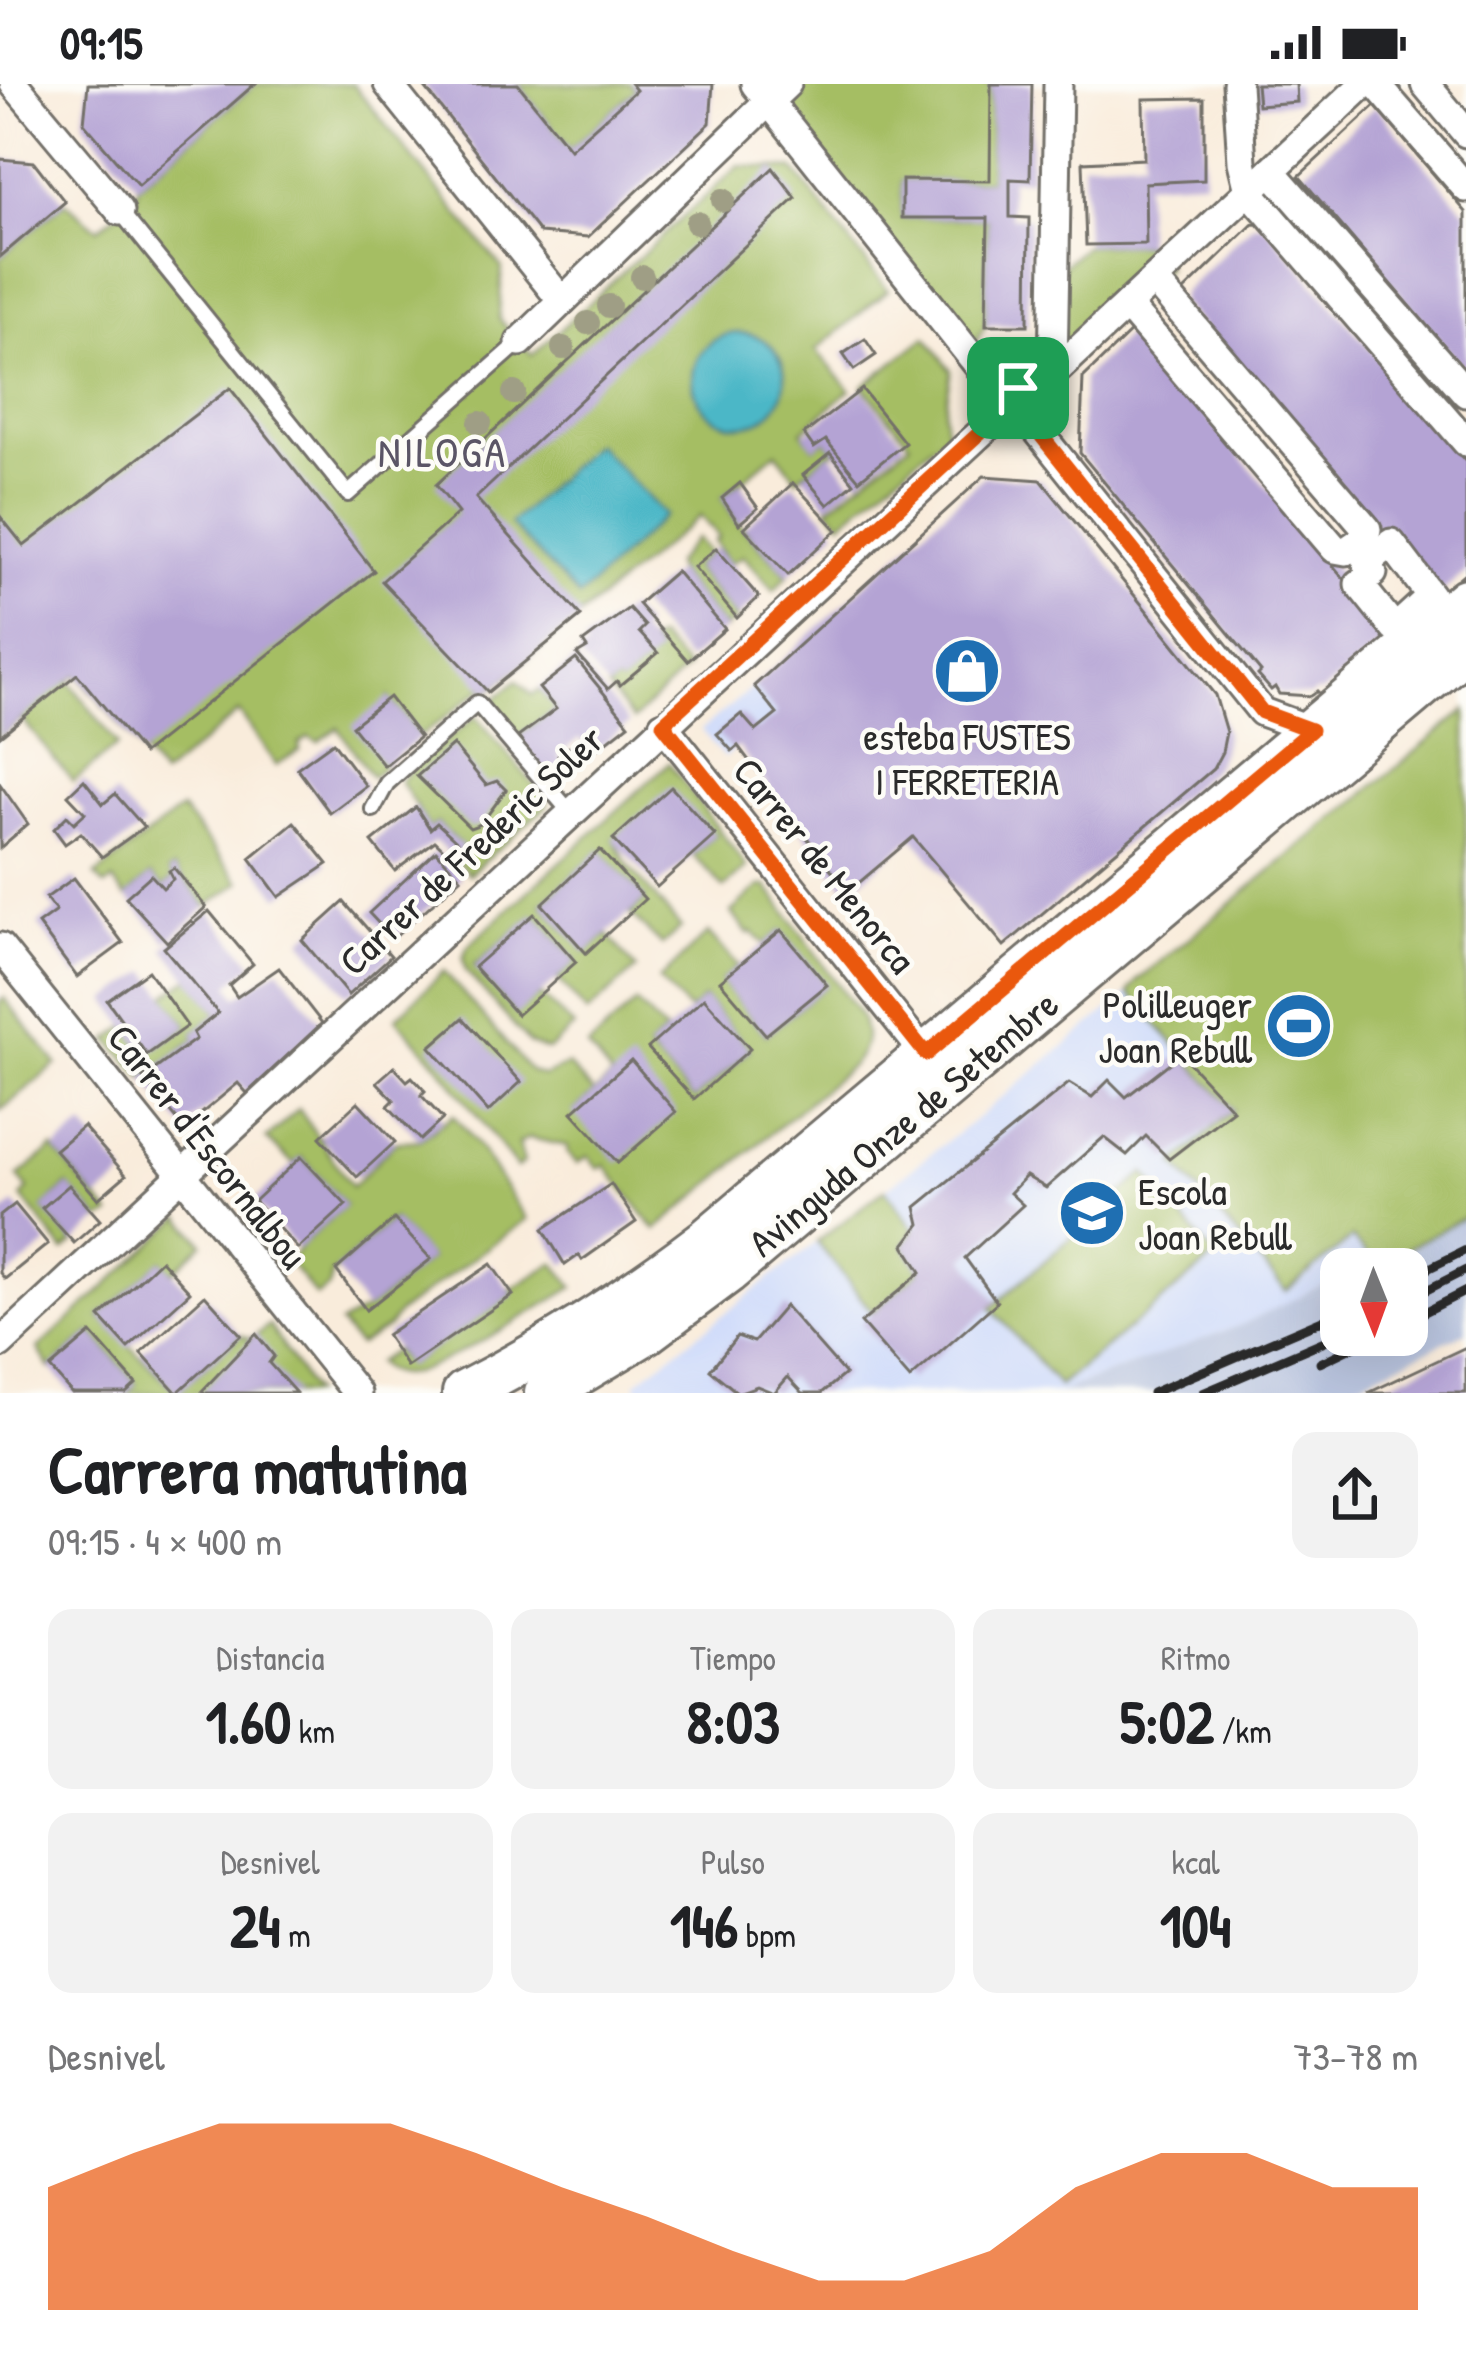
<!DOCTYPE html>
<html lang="es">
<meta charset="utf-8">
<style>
body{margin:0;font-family:"Patrick Hand",sans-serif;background:#f2f2f2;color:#202124;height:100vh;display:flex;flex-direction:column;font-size:45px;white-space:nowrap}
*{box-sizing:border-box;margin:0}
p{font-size:39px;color:#757577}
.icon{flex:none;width:66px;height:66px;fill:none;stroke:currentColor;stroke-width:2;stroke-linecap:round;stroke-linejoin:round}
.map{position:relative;height:1309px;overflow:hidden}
.details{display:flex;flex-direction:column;background:#fff;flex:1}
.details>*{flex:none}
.needle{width:78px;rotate:179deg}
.fabs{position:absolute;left:1320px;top:1164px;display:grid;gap:24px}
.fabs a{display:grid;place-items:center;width:108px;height:108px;border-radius:24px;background:#fff;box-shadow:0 12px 48px #0002;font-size:60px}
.pin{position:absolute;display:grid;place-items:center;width:102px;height:102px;color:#fff;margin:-51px;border-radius:24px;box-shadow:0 6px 18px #0006}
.round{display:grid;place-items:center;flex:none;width:126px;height:126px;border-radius:24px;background:#f2f2f2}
.overview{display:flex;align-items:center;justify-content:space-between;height:204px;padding:0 48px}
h1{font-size:66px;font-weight:700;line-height:90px}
.metrics{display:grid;grid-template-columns:repeat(3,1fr);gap:18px;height:204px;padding:12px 48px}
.metrics div{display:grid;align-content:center;border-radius:24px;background:#f2f2f2;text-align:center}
.metrics b{font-size:60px;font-weight:700}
.metrics small{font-size:33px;font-weight:400}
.metrics p{font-size:33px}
.chart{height:336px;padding:24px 48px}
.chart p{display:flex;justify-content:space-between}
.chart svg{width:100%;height:216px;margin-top:12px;fill:#ea580c;opacity:.7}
.status{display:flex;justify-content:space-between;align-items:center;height:84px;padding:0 60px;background:#fff;direction:ltr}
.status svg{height:33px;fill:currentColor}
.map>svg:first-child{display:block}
.built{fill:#cedafa}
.industrial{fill:#b9c4de}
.green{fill:#a5be64;stroke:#687448;stroke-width:3}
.water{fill:#4bb7c7;stroke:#3b7179;stroke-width:3}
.building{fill:#b4a3d4}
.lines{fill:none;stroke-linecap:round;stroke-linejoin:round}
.lane-casing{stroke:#736f69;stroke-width:20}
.street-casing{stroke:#736f69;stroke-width:33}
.primary-casing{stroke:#736f69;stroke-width:48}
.lane{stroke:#fff;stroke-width:14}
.street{stroke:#fff;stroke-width:27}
.primary{stroke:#fff;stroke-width:42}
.rail{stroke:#2b2b2b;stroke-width:9}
.tree{fill:#9f9e85}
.route-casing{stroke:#fff;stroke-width:24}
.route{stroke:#ea580c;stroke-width:15}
.labels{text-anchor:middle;stroke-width:9;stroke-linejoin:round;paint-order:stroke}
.poi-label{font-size:39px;fill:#2b2b2b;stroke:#fdfcf7}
.street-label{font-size:39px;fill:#2b2b2b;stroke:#fdfcf7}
.neighbourhood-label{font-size:42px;letter-spacing:3px;fill:#5b5566;stroke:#fdfcf7}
</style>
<div class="status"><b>09:15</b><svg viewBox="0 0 49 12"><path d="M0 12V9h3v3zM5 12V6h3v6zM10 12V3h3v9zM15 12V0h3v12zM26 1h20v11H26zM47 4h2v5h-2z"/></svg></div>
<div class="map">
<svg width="1466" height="1309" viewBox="0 0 1466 1309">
<rect width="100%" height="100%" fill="#fdfcf7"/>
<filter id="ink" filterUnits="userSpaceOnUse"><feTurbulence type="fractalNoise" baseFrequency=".00833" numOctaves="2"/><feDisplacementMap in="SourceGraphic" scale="24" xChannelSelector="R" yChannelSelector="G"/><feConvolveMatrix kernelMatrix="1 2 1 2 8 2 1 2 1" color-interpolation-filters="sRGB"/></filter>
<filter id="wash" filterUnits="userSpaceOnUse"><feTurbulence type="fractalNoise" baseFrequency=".004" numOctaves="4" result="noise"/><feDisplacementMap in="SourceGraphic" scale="48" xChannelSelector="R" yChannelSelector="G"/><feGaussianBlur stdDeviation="2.7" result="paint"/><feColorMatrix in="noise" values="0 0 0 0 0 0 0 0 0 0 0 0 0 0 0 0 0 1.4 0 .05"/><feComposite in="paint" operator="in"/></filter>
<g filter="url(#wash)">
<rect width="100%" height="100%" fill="#f9ecdb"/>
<!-- built -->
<g class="built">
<polygon points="754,602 777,630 724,674 701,646"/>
<polygon points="1129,909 1373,1176 1355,1185 1341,1185 1341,1192 1241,1241 1057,1309 642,1309 635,1299 972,1038"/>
</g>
<!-- industrial -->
<polygon class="industrial" points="1466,1132 1466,1248 1336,1309 1057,1309 1241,1241 1341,1192 1341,1251 1407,1251 1407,1185 1355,1185 1373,1176 1394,1174"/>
<!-- green -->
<g class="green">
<polygon points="255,0 353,0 502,184 499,235 532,271 739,82 793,85 888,206 816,266 850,306 802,347 814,363 826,356 835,366 797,395 776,368 722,414 738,439 788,491 774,506 743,472 729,480 714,457 719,453 700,432 488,608 483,604 420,653 389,614 384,682 372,693 338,644 318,658 309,653 299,660 300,666 276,681 239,628 162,692 77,590 69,597 118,661 73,698 22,635 0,652 0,173 65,118 98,145 136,114 138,102"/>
<polygon points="518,0 631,0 636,6 570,65"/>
<polygon points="787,0 991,0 990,97 902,97 902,134 988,134 986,241 970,268 769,18"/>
<polygon points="1146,160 1167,183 1053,286 1055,188 1086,161"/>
<polygon points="926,253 951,286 944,329 947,349 842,438 828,424 910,359 863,302"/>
<polygon points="696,454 710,470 694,484 737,534 725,545 676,487 674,480"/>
<polygon points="658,554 687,584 633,636 608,605 617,597 620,600 657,568 649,559"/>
<polygon points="517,596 532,611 540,606 556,625 518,653 492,617"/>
<polygon points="1466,626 1466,1132 1383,1177 1373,1176 1352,1154 1286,1207 1175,1080 1233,1026 1129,909 1138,896"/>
<polygon points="476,632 547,716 547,722 469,790 452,773 462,762 437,739 430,745 400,697 418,678"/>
<polygon points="669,679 747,783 724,804 693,771 715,751 614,755 628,781 681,844 662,861 630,830 645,815 600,767 542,820 586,868 607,850 636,885 587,929 557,894 576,877 534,831 474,882 516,930 539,910 574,943 548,966 530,960 466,887 463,874 467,863"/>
<polygon points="181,725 240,798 206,823 174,784 169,787 173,795 163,804 151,791 126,813 113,797 105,802 95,792"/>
<path d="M760 802H767L860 931C868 951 867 963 853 980L656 1146 605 1081 599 1085 588 1072 577 1079 567 1068 568 1062 529 1054 518 1059 524 1078 517 1084 440 983 396 934 444 887 531 988 544 992 568 981 594 1009 573 1028 612 993 588 963 636 919 665 948 648 965 694 1015 750 966 704 914 689 927 659 896 708 849 738 882 721 897 766 951 826 901 781 847 765 860 752 848 748 850 731 828Z"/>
<polygon points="190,893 218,929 194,949 196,955 143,994 109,956 126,943 147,970 187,942 165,912"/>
<polygon points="4,914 57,980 0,1027 0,917"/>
<path d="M299 1025 352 1103 395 1058 420 1056 453 1031C484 1065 500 1099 527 1135L398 1229 388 1243 358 1261 340 1240 366 1226 430 1175 393 1135 332 1190 329 1204 316 1212 289 1179 298 1165 345 1121 302 1073 294 1080 266 1055Z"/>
<polygon points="53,1064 111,1131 100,1136 68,1101 43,1124 74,1159 64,1167 22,1113 28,1105 18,1093"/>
<polygon points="1145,1089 1215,1173 1059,1302 991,1224"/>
<polygon points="885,1105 915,1146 904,1161 921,1188 873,1229 817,1158"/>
<polygon points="181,1133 203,1159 172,1189 161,1177 100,1233 177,1308 241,1251 251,1255 269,1241 313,1309 126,1309 136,1300 91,1249 50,1284 38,1265"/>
<path d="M554 1179 574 1203C546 1220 427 1292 402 1291 390 1291 384 1286 376 1279L395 1266 407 1282 512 1210 510 1206Z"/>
</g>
<!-- water -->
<g class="water">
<circle cx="739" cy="295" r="46"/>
<polygon points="595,359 665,431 579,513 510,440"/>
</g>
<g id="blocks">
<!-- building -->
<g class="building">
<polygon points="88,0 255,0 138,102 84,39"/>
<polygon points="422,0 518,0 570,65 636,6 631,0 713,0 710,39 588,153 540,149"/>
<polygon points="991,0 1032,0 1030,96 1010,95 1010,133 1029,134 1028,241 986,241 988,134 902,134 902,96 990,97"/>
<polygon points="1256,0 1296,0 1297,18 1258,21"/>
<polygon points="1204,14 1204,96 1145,99 1146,160 1086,161 1083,78 1144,75 1143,15"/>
<polygon points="1375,22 1466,128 1466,287 1299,92"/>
<polygon points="0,75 34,78 65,118 0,173"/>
<polygon points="773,84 796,114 476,414 581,532 488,608 382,497 458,429 436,401"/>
<polygon points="1253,140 1264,141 1466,378 1466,488 1436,513 1180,218 1182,209"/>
<polygon points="1133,246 1392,551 1320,610 1317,607 1310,612 1279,610 1275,603 1271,606 1258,591 1261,588 1080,369 1083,294"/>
<polygon points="865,255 876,271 854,286 843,270"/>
<polygon points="230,304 374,487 143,670 77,590 0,652 0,432 24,462"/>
<polygon points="862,305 905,359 859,396 826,356 814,364 804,350"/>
<polygon points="830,369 854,399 828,421 803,391"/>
<polygon points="984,392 1041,396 1215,611 1226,648 1222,668 1213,685 1004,862 913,753 848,808 738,662 732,667 717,650 741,630 756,647 777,630 754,602"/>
<polygon points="740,399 758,424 739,440 722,414"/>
<polygon points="793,399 837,446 788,491 744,444"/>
<polygon points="716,464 759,513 737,534 694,483"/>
<polygon points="676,487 725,545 688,577 638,520"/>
<polygon points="629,524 645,542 639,548 658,569 620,601 617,597 608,605 577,570 587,564 583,558"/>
<polygon points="576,575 629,640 592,669 580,655 558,671 563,678 546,691 518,653 556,625 539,604"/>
<polygon points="389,613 420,653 384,682 352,642"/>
<polygon points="333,658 366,702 330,729 297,684"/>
<polygon points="453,661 486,701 497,697 506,706 481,740 470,744 417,692"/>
<polygon points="84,696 103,720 115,710 144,743 102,773 81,749 65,760 54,745 67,732 74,739 85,729 68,711"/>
<polygon points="0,700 28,740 0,764"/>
<polygon points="671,703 715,751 657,803 613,755"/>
<polygon points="416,723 430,745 437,739 463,763 452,773 435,757 395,787 372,758"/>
<polygon points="294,738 328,780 279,813 250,774"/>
<polygon points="600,766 645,815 586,869 542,820"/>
<polygon points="436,767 461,794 393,855 369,829"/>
<polygon points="174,784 206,823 167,858 126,813 151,791 163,804 173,795 169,787"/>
<polygon points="74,794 123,859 77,893 38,840 56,827 46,814"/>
<polygon points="344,818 391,872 348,911 302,856"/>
<polygon points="209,827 253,880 229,901 237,913 279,884 322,939 247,1009 238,999 184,1044 143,994 196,955 193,949 218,929 164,864"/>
<polygon points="534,830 576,878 517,931 474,883"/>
<polygon points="781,846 827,901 766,951 720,897"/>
<polygon points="148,887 187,942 147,971 107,916"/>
<polygon points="704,914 750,965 694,1015 648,964"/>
<polygon points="463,934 521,998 488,1028 430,963"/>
<polygon points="1181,970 1233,1026 1169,1075 1146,1052 1127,1071 1104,1053 1046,1104 1026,1092 1010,1109 1023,1121 965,1174 997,1218 910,1295 861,1239 921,1188 904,1161 920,1140 916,1123 1069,999 1092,1013 1109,996 1126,1013"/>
<polygon points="631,976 676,1028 618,1079 572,1028"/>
<polygon points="394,983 407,997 412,993 425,1007 421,1011 443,1035 420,1056 388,1022 394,1016 377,998"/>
<polygon points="358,1018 395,1058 357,1093 320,1053"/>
<polygon points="83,1042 126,1091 98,1115 55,1066"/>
<polygon points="301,1073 346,1121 298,1165 254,1117"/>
<polygon points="611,1100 636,1138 582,1176 579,1171 565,1181 543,1145"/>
<polygon points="69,1101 100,1136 74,1159 42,1124"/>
<polygon points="15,1120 48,1160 5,1195 0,1189 0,1132"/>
<polygon points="394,1135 431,1175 366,1226 336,1186"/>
<polygon points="161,1176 190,1208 128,1264 100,1233"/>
<polygon points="491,1180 513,1211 407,1283 386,1251"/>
<polygon points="205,1211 241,1251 177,1309 141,1269"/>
<polygon points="785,1222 845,1290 822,1309 803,1309 788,1293 774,1309 757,1302 738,1309 710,1286 737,1252 754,1258"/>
<polygon points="91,1249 136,1300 126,1309 72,1309 50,1284"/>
<polygon points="256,1250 274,1272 269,1279 296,1309 204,1309 202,1307"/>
<polygon points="1466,1263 1466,1309 1368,1309"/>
</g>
</g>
</g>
<g filter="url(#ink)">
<use href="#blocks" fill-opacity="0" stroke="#736f69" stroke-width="3"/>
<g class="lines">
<defs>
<g id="lane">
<polyline points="120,127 348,410 520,258"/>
<polyline points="373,725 387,699 477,619 570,728"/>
</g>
<g id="street">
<polyline points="14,0 120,127"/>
<polyline points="388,0 562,217"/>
<polyline points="755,0 1001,310"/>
<polyline points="1237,0 1242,78 1249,107 1466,358"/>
<polyline points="1376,0 1466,104"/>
<polyline points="1425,0 1466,49"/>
<polyline points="1271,87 1466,309"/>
<polyline points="1127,221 1335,465 1346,467 1365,454 1367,445 1154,196"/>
<polyline points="520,258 787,0"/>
<polyline points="1053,286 1058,0"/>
<polyline points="1029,312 1364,0"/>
<polyline points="1028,335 1262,628 1311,646"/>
<polygon points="1391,459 1431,512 1395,545 1359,500 1373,489 1367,479"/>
<polyline points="663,641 925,970"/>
<polyline points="0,863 357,1309"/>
<polyline points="0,1260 999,332"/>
</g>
<g id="primary">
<path d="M464 1309C550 1265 629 1215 706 1156L1466 516"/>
<polyline points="546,1309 646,1249 728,1188 1466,565"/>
</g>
</defs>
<!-- lane casing -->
<use href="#lane" class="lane-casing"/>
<!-- street casing -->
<use href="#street" class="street-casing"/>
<!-- primary casing -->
<use href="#primary" class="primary-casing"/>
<!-- lane -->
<use href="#lane" class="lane"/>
<!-- street -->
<use href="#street" class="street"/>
<!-- primary -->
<use href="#primary" class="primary"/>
<!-- rail -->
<g class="rail">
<polyline points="1407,1195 1466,1166"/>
<polyline points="1407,1216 1466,1186"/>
<polyline points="1407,1237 1466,1207"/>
<polyline points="1320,1279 1378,1251"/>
<polyline points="1152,1309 1341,1228"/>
<polyline points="1203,1309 1341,1250"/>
</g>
</g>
<!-- trees -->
<g class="tree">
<circle cx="723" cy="116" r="12"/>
<circle cx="697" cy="139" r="12"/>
<circle cx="642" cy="193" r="12"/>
<circle cx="609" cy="222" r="12"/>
<circle cx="588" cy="239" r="12"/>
<circle cx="563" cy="264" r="12"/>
<circle cx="514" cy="309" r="12"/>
<circle cx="480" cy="339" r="12"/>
</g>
</g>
<g class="lines" filter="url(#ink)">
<defs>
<polygon id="route" points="1011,304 1029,311 1033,320 1028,335 1262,628 1311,646 926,970 663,640 998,332 997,317"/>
</defs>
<!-- route casing -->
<use href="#route" class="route-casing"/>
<!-- route -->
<use href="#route" class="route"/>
</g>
<!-- icons -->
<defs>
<symbol id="shop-disc" viewBox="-11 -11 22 22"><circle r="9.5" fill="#1f6fb2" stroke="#fdfcf7"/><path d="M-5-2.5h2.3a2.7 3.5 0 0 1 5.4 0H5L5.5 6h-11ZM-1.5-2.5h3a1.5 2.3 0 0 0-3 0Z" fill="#fff"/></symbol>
<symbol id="stadium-disc" viewBox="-11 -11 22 22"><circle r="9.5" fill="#1f6fb2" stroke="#fdfcf7"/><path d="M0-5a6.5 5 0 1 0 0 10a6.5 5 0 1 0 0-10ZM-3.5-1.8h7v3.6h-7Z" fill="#fff"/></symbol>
<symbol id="school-disc" viewBox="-11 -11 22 22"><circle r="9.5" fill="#1f6fb2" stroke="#fdfcf7"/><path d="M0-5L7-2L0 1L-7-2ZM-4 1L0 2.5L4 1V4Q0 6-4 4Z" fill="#fff"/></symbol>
</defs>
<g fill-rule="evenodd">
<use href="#shop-disc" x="929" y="549" width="76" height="76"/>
<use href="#stadium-disc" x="1261" y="904" width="76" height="76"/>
<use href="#school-disc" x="1054" y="1091" width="76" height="76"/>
</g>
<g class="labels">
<!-- poi labels -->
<g class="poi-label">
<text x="967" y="666">esteba FUSTES<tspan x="967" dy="45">I FERRETERIA</tspan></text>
<text x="1252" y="934" text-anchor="end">Polilleuger<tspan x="1252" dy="45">Joan Rebull</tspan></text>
<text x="1138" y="1121" text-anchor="start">Escola<tspan x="1138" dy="45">Joan Rebull</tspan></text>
</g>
<!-- street labels -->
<g class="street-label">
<text transform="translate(471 766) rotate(-43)" y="14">Carrer de Frederic Soler</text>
<text transform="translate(825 781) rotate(51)" y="14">Carrer de Menorca</text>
<text transform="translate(903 1039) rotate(-40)" y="14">Avinguda Onze de Setembre</text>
<text transform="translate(208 1062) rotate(52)" y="14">Carrer d'Escornalbou</text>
</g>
<!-- neighbourhood labels -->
<g class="neighbourhood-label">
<text x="443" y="383">NILOGA</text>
</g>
</g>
</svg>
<div class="fabs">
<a><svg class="needle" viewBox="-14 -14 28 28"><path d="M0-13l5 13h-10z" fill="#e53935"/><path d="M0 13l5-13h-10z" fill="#757577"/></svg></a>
</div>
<div class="pin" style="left:1018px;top:304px;background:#1e9e55"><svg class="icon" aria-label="arrive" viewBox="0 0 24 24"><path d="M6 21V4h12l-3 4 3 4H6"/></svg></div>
</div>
<section class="details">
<div class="overview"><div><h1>Carrera matutina</h1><p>09:15 · 4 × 400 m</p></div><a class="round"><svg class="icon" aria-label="share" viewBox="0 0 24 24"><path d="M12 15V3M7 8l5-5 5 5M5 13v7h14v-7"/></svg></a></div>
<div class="metrics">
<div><p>Distancia</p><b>1.60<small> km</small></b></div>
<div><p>Tiempo</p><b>8:03</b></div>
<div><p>Ritmo</p><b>5:02<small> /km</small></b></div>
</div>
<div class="metrics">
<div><p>Desnivel</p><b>24<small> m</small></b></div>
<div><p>Pulso</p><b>146<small> bpm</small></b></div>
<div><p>kcal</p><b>104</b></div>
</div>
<div class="chart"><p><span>Desnivel</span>73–78 m</p>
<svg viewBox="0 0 160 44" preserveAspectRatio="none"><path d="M0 44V19L10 12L20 6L30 6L40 6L50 12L60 19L70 25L80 32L90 38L100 38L110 32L120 19L130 12L140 12L150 19L160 19V44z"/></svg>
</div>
</section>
